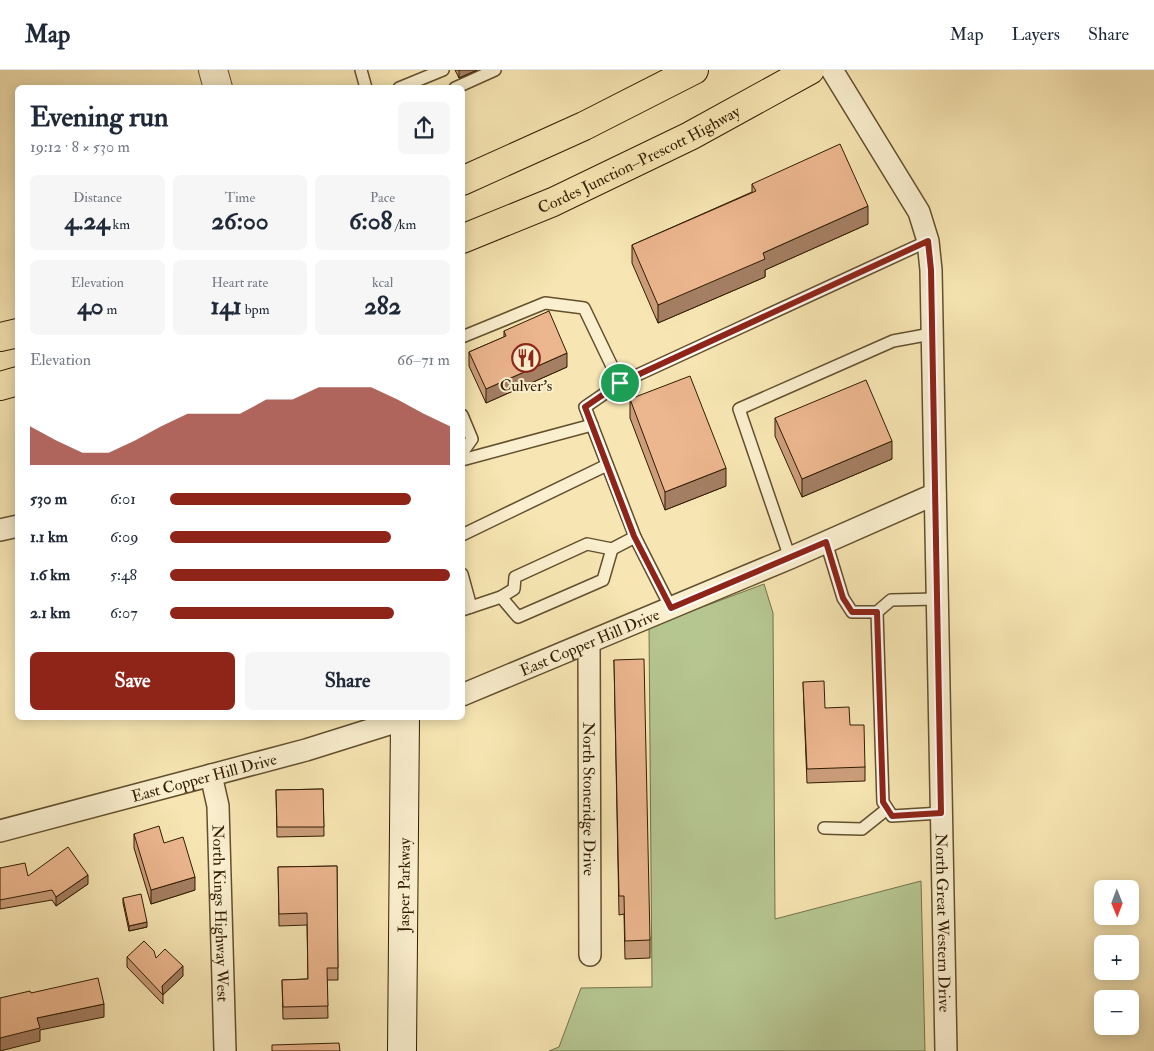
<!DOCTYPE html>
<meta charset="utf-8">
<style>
body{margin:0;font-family:"IM FELL Double Pica",serif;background:#f6f6f7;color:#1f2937;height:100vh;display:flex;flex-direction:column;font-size:19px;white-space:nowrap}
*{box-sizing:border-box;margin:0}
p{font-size:16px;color:#747a83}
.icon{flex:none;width:28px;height:28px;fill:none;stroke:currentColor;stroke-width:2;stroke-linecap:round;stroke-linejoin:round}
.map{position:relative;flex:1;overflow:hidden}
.panel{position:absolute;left:15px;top:15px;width:450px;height:635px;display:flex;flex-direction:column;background:#fff;border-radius:8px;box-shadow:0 2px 12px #0003}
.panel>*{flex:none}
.needle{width:32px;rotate:179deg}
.tools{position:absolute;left:1094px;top:810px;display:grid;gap:10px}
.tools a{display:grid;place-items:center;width:45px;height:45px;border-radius:8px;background:#fff;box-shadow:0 2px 12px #0003;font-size:25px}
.pin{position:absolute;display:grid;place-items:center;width:42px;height:42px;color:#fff;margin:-21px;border:2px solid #fff;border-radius:50%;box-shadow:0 1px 5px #0007}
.round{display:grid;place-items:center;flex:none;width:52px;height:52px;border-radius:8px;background:#f6f6f7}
.overview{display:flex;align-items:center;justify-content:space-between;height:85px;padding:0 15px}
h1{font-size:28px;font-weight:800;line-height:38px}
.metrics{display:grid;grid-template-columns:repeat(3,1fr);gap:8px;height:85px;padding:5px 15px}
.metrics div{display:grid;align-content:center;border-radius:8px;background:#f6f6f7;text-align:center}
.metrics b{font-size:25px;font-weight:800}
.metrics small{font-size:14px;font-weight:400}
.metrics p{font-size:14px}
.chart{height:140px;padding:10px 15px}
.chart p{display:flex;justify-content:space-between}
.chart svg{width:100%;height:90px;margin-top:5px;fill:#8f2418;opacity:.7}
.action{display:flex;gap:10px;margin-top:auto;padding:10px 15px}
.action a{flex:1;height:58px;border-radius:8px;background:#8f2418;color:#fff;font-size:20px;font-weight:800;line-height:58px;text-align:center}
.action a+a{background:#f6f6f7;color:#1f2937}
ul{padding:0 15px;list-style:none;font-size:16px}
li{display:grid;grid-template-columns:80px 60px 1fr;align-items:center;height:38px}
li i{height:12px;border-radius:6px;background:#8f2418}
header{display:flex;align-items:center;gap:30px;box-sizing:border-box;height:70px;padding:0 25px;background:#fff;border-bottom:1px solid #e0e1e3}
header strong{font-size:24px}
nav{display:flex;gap:28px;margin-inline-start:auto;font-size:18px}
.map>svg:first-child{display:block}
.green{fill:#b6c691;stroke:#74724a}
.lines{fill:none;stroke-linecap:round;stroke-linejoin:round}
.service-casing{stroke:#624f2e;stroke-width:14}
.minor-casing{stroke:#624f2e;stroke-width:24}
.tertiary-casing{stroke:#624f2e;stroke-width:30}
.secondary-casing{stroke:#311d02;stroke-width:30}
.primary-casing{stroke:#311d02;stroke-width:30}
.service{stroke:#faefce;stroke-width:11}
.minor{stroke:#faefce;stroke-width:21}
.tertiary{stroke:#faefce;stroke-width:28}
.secondary{stroke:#faefce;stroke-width:28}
.primary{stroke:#f7e6b3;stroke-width:28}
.wall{fill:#cb9d7a;stroke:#311d02}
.shaded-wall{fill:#a57f63;stroke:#311d02}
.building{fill:#ecb68e;stroke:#311d02}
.route-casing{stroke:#fff;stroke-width:10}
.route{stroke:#8f2418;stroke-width:6}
.labels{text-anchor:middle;stroke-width:4;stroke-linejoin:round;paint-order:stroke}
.street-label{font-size:16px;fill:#311d02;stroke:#faefce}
.poi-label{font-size:16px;fill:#311d02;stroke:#faefce}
</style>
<header>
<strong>Map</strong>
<nav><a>Map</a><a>Layers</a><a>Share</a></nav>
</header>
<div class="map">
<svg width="1154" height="981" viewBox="0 0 1154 981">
<rect width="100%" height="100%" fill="#f7e6b3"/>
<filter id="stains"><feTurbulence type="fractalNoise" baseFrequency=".004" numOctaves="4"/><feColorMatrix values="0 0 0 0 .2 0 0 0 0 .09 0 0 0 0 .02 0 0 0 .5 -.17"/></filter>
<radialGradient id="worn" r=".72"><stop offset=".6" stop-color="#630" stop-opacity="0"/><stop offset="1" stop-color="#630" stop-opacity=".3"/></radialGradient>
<!-- green -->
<polygon class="green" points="764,514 773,543 775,849 921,811 925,981 549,981 559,977 581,918 652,917 649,557"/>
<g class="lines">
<defs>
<g id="service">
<polyline points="361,0 366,18"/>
<polyline points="399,18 443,0"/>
<polyline points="455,18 495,0"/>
<polyline points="462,267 545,233 584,238 620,313 585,337 635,467"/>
<polyline points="620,313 928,171"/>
<polyline points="462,345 472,369 462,383"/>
<polyline points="462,390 592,355"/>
<polyline points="462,465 607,395"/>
<polyline points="826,472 843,528 852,542 877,542"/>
<polyline points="790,488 739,339 893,271 931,264"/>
<polyline points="462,504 471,537"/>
<polyline points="501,527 514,519 515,507 587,474 612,479"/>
<polyline points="937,529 891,530 877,542 883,732 892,746 941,743"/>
<polyline points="462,540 501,527 518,547 603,510 612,479 635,467 671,538"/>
<polyline points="824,758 862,759 887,739"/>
</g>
<g id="minor">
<path id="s1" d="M832 0 919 142 928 171 931 200 946 981"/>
<polyline points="0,460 18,456"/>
<path id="s2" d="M589 573 590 885"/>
<path id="s3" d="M462 625 790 488 935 424"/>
<path id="s4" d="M211 705 218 736 225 981"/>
<path id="s5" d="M0 761 306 680 408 648"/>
</g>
<polyline id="tertiary" points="213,0 218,18"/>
<g id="secondary">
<path id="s6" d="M402 981 405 648"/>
</g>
<g id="primary">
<polyline points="462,111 584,56 694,0"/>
<path id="s7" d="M462 169 553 132 690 66 810 0"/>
<polyline points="0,267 18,263"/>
<polyline points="0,316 18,311"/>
</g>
</defs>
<!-- service casing -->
<use href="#service" class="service-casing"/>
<!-- minor casing -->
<use href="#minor" class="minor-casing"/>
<!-- tertiary casing -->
<use href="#tertiary" class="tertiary-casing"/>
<!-- secondary casing -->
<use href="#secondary" class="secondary-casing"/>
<!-- primary casing -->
<use href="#primary" class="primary-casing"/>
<!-- service -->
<use href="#service" class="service"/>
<!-- minor -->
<use href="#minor" class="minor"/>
<!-- tertiary -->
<use href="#tertiary" class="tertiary"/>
<!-- secondary -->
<use href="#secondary" class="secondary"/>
<!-- primary -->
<use href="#primary" class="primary"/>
</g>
<!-- wall -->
<g class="wall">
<polygon points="455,0 477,0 459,8"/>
<polygon points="752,114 868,154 765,200 765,207 658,253 632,193 632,175 752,122"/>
<polygon points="504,261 567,297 486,333 469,296 469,282 504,267"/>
<polygon points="630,329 726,416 665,440 630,348"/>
<polygon points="775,348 892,389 802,427 775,366"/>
<polygon points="614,590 650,870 650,888 625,889 624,844 619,845"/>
<polygon points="803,612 825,638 850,655 865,697 865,711 807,713"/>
<polygon points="323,719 324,766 277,767 276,720"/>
<polygon points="134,764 164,773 195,820 151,834 134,778"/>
<polygon points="337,796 338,910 327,910 328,948 283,949 282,910 308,909 307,855 279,856 278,797"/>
<polygon points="0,798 28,806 88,814 56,836 52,830 0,839"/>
<polygon points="123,828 147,857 129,861 123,833"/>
<polygon points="127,887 156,888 183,906 163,924 163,934 127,897"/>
</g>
<!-- shaded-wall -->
<g class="shaded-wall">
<polygon points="459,0 477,0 459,8"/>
<polygon points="868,136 868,154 765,200 765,207 658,253 658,235 763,183"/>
<polygon points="567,283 567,297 486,333 486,319"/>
<polygon points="892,371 892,389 802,427 802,409"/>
<polygon points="726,398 726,416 665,440 665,422"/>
<polygon points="88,805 88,814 56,836 56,827"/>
<polygon points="195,807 195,820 151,834 151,820"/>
<polygon points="147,852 147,857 129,861 129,856"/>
<polygon points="183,896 183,906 163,925 162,916"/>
<polygon points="104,934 104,947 40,960 40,971 0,981 0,968 37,948"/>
</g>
<!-- building -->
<g class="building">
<polygon points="840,74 868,136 763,183 765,189 658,235 632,175 756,121 752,114"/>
<polygon points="549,241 567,283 486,319 469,282 506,266 504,261"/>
<polygon points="690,306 726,398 665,422 630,329"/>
<polygon points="866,310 892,371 802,409 775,348"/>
<polygon points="644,589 650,870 625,871 624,826 619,826 614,590"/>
<polygon points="824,611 825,638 849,637 850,655 864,655 865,697 807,699 803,612"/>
<polygon points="323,719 324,757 277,757 276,720"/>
<polygon points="159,756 164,773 183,767 195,807 151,820 134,764"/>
<polygon points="68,777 88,805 56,827 52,820 0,830 0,798 25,793 28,806"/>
<polygon points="337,796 338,898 327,898 328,936 283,937 282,910 308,909 307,843 279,844 278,797"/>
<polygon points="141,824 147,852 129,856 123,828"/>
<polygon points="144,871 154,881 156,888 165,879 183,896 162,916 163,925 127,887"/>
<polygon points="98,908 104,934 37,948 40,958 0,968 0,928 30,921 31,923"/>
<polygon points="339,973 340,981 272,981 272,975"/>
</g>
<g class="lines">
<defs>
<polygon id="route" points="928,171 931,200 941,743 892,746 883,732 877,542 852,542 843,528 826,472 671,538 634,466 585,337 620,313"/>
</defs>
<!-- route casing -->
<use href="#route" class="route-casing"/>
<!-- route -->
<use href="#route" class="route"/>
</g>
<!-- icons -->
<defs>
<symbol id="restaurant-ring" viewBox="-11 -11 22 22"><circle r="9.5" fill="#faefce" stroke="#8f2418" stroke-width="1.5"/><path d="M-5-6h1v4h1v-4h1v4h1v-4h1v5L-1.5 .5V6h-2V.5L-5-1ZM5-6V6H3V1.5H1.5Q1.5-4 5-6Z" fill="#8f2418"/></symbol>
</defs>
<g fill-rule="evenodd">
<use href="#restaurant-ring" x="510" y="272" width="32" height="32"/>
</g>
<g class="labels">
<!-- street labels -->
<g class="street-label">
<text dy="6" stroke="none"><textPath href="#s7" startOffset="194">Cordes Junction–Prescott Highway</textPath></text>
<text dy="6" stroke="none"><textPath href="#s3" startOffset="138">East Copper Hill Drive</textPath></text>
<text dy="6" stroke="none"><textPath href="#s5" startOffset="211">East Copper Hill Drive</textPath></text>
<text dy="6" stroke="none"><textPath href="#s2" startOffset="156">North Stoneridge Drive</textPath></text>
<text dy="6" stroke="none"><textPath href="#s6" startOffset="166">Jasper Parkway</textPath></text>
<text dy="6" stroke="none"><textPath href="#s4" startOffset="139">North Kings Highway West</textPath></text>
<text dy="6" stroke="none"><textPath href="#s1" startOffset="879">North Great Western Drive</textPath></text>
</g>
<!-- poi labels -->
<g class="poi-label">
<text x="526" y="321">Culver's</text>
</g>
</g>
<rect width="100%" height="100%" filter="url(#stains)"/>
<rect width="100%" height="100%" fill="url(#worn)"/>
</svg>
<div class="tools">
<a><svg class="needle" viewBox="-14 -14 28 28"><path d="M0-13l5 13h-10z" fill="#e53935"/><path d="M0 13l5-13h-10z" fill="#747a83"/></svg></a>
<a>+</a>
<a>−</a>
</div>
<div class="pin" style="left:620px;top:313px;background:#1e9e55"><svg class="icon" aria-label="arrive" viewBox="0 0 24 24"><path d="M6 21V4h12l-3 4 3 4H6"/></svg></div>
<section class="panel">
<div class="overview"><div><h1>Evening run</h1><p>19:12 · 8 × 530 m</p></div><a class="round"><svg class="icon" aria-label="share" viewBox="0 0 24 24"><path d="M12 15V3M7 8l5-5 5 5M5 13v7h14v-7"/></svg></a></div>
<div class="metrics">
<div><p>Distance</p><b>4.24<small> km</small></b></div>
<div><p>Time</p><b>26:00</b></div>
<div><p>Pace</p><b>6:08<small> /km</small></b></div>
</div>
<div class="metrics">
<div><p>Elevation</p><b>40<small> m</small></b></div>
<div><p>Heart rate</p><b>141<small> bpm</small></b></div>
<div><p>kcal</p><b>282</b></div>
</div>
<div class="chart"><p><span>Elevation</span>66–71 m</p>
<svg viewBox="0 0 160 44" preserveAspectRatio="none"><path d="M0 44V25L10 32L20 38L30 38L40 32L50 25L60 19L70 19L80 19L90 12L100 12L110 6L120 6L130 6L140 12L150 19L160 25V44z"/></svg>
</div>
<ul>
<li><b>530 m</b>6:01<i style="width:86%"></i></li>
<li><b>1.1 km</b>6:09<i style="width:79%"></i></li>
<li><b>1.6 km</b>5:48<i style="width:100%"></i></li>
<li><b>2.1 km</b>6:07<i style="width:80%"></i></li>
</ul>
<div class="action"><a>Save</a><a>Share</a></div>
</section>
</div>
